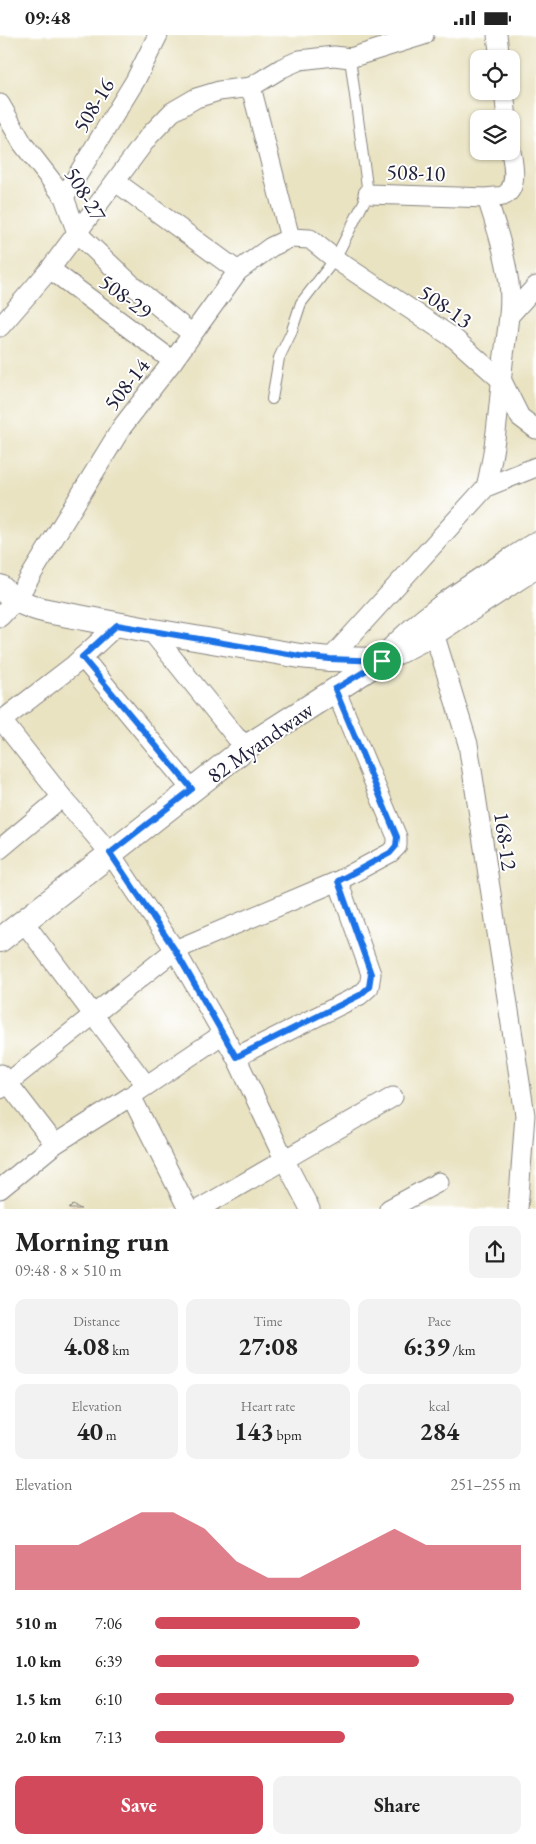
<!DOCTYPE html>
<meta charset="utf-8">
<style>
body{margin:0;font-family:"EB Garamond",serif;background:#f2f2f2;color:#222;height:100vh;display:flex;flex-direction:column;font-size:19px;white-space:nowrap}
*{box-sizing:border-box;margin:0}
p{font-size:16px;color:#767676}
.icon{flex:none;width:28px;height:28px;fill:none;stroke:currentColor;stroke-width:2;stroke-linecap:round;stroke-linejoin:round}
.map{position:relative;height:1174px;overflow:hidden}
.details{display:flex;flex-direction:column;background:#fff;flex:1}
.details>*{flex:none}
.buttons{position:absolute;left:470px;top:15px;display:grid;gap:10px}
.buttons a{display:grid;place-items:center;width:50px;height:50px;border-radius:10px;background:#fff;box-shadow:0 1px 4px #0004;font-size:25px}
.pin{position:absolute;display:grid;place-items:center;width:42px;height:42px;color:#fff;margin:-21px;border:2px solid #fff;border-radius:50%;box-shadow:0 1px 5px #0007}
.round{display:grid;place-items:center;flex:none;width:52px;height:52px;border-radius:10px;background:#f2f2f2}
.overview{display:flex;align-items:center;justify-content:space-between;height:85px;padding:0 15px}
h1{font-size:28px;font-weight:700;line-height:38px}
.metrics{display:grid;grid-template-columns:repeat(3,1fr);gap:8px;height:85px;padding:5px 15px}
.metrics div{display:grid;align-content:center;border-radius:10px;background:#f2f2f2;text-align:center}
.metrics b{font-size:25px;font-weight:700}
.metrics small{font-size:14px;font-weight:400}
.metrics p{font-size:14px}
.chart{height:140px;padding:10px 15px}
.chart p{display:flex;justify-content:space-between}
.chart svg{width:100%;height:90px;margin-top:5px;fill:#d1495b;opacity:.7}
.action{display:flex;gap:10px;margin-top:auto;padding:10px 15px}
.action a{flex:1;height:58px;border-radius:10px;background:#d1495b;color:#fff;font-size:20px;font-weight:700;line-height:58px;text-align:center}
.action a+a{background:#f2f2f2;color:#222}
ul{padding:0 15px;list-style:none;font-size:16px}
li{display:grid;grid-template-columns:80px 60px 1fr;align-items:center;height:38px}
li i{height:12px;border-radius:6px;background:#d1495b}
.status{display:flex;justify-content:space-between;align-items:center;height:35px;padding:0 25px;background:#fff;direction:ltr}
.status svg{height:14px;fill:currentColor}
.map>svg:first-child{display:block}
.building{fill:#e48f89}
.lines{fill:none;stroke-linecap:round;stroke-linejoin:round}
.service-casing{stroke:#86827e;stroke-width:12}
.minor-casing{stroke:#86827e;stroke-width:21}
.tertiary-casing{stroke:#86827e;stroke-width:26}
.service{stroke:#fff;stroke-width:10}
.minor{stroke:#fff;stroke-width:19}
.tertiary{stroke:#fff;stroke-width:24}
.route-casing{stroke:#fff;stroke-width:10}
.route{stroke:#1a73e8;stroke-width:6}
.labels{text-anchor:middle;stroke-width:4;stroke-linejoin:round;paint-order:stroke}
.street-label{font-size:22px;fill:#22223b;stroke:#fff}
</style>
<div class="status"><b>09:48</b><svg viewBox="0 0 49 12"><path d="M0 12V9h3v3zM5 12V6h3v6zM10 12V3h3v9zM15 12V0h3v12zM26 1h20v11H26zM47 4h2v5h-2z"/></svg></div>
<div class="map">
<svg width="536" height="1174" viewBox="0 0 536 1174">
<rect width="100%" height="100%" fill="#fff"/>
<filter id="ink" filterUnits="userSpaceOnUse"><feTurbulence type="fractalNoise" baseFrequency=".02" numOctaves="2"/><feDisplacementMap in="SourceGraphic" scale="10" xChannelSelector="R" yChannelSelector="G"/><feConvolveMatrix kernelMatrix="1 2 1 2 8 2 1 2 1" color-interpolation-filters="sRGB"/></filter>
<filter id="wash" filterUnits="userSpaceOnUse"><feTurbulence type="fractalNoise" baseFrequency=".0096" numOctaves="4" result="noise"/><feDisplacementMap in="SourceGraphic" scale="20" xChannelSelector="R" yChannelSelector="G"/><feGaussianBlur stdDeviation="1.12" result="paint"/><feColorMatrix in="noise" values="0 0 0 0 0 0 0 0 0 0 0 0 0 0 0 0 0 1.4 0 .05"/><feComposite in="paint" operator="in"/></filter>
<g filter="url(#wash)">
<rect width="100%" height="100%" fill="#e9e3c2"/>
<g id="blocks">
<!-- building -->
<polygon class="building" points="73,1170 81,1174 69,1174"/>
</g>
</g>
<g filter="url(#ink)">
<use href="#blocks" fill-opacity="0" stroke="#86827e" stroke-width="1"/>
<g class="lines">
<defs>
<polyline id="service" points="272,364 279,323 291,298 301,268 335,224 368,159 350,23"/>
<g id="minor">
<polyline points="497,0 500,24"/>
<polyline points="251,52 290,203"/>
<polyline points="504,56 507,84"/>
<polyline points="0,69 23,109 64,162 77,198 131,249 192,299"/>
<polyline points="116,147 238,236"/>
<path d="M368 159 487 163C492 162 499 162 503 161 519 154 513 129 511 116"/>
<polyline points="64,162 135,46 158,0"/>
<polyline points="50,234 173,326"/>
<polyline points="509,281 536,251"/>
<polyline points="0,292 50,234 149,101 172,77 196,63 219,56 251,52 282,33 300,25 334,21 350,23 424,0"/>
<path d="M486 452C496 412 499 370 503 328 506 302 512 274 509 248 505 218 496 191 487 163"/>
<polyline points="0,582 16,565 122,392 173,326 238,236 271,212 290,203 310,204 335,224 455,304 502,346 520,382 536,394"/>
<polyline points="148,595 155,601 236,702 248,711"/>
<polyline points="434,598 468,709 525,1080 518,1174"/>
<polyline points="82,622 192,755"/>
<polyline points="330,624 486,452 536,432"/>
<polyline points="2,686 62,762 110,818 175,915 236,1022 284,1124 310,1174"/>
<polyline points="0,687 74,630 117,590"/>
<polyline points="0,814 62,762"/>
<polyline points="23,886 146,1050"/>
<polyline points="236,1022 360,960 369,952 371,939 338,846"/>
<polyline points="1,1039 55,1109"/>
<polyline points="0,1054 175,915 338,846 390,818 397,811 397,802 335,654"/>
<polyline points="131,1061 188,1174"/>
<polyline points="0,1154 55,1109 131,1061 223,999"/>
<polyline points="199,1174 393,1062"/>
<polyline points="389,1174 439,1147"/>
</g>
<g id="tertiary">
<path d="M0 552C15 567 32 573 52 577L148 595 300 621 330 624 382 625C427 576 480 546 536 509"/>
<polyline points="0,905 248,711 382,625 434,598 536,531"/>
</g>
</defs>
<!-- service casing -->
<use href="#service" class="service-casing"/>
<!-- minor casing -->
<use href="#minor" class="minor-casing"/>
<!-- tertiary casing -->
<use href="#tertiary" class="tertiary-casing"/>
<!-- service -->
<use href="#service" class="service"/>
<!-- minor -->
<use href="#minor" class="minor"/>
<!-- tertiary -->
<use href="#tertiary" class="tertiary"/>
</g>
</g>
<g class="lines" filter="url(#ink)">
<defs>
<polygon id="route" points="117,590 300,621 330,624 382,626 335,654 397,802 396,811 390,818 338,846 371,939 369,952 360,960 236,1022 175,915 110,818 192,754 82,622"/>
</defs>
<!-- route casing -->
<use href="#route" class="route-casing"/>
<!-- route -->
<use href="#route" class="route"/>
</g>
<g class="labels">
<!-- street labels -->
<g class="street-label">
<text transform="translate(93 70) rotate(-59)" y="8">508-16</text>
<text transform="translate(416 137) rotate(2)" y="8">508-10</text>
<text transform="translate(86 159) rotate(59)" y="8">508-27</text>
<text transform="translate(126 261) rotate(37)" y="8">508-29</text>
<text transform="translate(446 271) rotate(35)" y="8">508-13</text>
<text transform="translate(126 349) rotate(-52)" y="8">508-14</text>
<text transform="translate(260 707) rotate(-35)" y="8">82 Myandwaw</text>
<text transform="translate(506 806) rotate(82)" y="8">168-12</text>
</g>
</g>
</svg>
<div class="buttons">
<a><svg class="icon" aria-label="locate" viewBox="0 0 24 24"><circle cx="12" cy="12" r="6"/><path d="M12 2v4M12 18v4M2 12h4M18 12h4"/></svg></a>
<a><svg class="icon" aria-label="layers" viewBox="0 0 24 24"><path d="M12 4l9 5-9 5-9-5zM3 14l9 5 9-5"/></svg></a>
</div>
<div class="pin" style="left:382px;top:626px;background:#1e9e55"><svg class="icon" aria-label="arrive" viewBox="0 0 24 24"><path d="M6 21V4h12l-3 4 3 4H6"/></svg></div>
</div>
<section class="details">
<div class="overview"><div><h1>Morning run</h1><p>09:48 · 8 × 510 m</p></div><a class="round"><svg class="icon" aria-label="share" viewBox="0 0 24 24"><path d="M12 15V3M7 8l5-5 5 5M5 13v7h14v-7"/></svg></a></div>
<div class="metrics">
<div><p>Distance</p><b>4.08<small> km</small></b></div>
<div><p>Time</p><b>27:08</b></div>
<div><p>Pace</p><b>6:39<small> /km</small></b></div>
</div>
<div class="metrics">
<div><p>Elevation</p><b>40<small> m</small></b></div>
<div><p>Heart rate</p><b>143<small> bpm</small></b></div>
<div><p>kcal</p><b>284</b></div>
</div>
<div class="chart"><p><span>Elevation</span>251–255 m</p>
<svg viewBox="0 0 160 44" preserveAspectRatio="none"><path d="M0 44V22L10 22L20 22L30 14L40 6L50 6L60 14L70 30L80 38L90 38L100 30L110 22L120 14L130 22L140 22L150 22L160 22V44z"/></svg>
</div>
<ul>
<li><b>510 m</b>7:06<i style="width:56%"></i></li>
<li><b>1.0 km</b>6:39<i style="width:72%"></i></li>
<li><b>1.5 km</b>6:10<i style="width:98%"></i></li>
<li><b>2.0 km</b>7:13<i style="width:52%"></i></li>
</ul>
<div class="action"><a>Save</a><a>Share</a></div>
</section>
